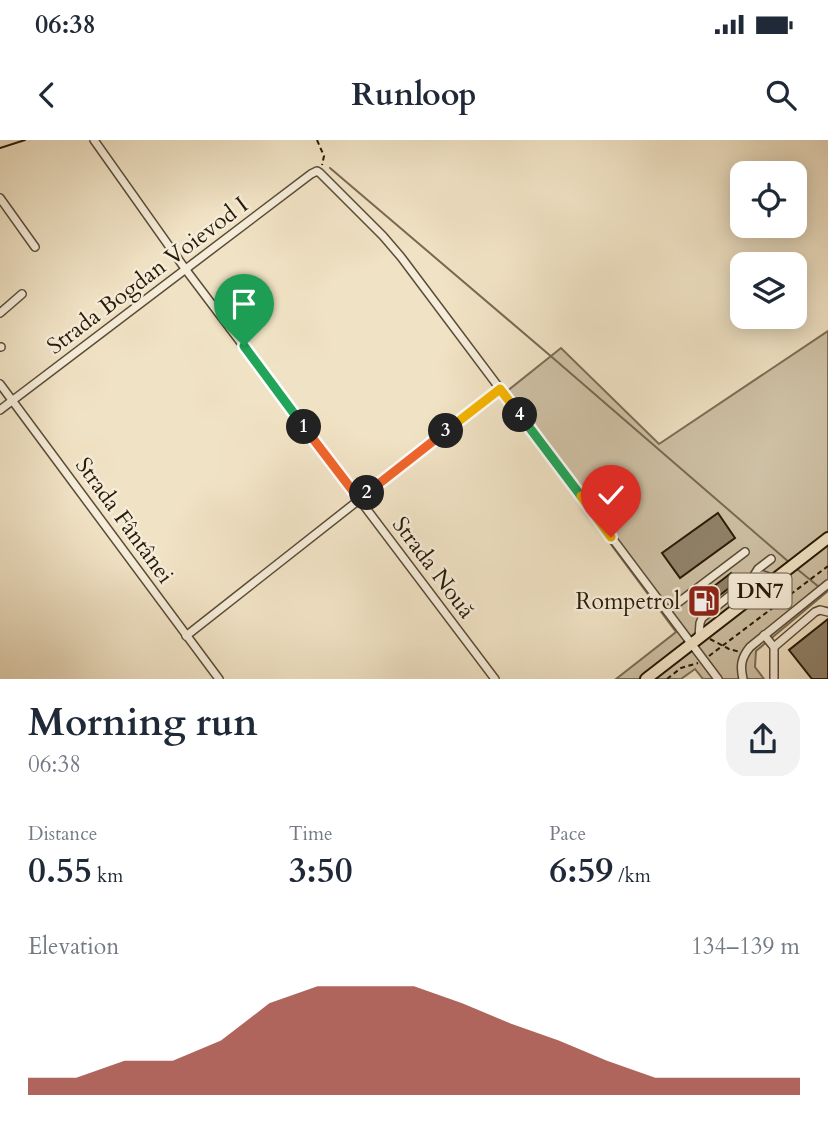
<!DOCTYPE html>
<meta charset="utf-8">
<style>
body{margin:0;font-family:Cardo,serif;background:#f2f2f3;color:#1f2937;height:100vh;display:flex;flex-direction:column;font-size:26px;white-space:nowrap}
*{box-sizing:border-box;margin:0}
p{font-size:23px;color:#747a83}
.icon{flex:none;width:38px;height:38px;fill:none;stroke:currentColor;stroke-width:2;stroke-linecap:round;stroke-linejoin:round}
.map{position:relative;height:539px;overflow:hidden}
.side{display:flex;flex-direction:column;background:#fff;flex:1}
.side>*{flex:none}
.controls{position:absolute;left:730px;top:21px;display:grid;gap:14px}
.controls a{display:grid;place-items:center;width:77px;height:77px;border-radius:14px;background:#fff;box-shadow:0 4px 18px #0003;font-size:35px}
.pin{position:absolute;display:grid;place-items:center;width:60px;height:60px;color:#fff;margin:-72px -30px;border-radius:50% 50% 50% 0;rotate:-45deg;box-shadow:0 0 7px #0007}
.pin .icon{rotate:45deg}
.km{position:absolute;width:35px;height:35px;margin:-18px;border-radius:50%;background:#222;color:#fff;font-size:19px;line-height:35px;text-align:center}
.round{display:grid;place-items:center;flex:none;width:74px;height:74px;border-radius:21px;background:#f2f2f3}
.summary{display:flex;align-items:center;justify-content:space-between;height:119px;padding:0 28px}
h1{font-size:38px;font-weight:700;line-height:52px}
.metrics{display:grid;grid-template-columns:repeat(3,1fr);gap:10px;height:119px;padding:7px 28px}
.metrics div{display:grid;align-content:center}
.metrics b{font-size:35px;font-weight:700}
.metrics small{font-size:19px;font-weight:400}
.metrics p{font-size:19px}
.chart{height:196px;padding:14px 28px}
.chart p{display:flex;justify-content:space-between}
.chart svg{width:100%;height:126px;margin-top:7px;fill:#8f2418;opacity:.7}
.status{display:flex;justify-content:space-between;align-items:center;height:49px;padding:0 35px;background:#fff;direction:ltr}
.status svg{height:19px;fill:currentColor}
header{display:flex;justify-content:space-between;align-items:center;height:91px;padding:0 28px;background:#fff;font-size:32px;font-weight:700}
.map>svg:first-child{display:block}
.green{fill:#cec0a4;stroke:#7b6d55;stroke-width:2}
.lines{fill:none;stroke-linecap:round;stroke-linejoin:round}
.stream{stroke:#776951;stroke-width:2}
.building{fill:#908269;stroke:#281a06;stroke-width:2}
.minor-casing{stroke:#5a4c36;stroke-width:10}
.highway-casing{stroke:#281a06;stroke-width:14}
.path{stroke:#281a06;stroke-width:2;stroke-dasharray:5 3.5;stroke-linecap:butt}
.minor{stroke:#f5ecd9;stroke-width:7}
.highway{stroke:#f0e2c4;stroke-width:10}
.tram{stroke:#281a06;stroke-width:2}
.split-1-casing{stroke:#fff;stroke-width:14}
.split-2-casing{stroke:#fff;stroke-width:14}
.split-3-casing{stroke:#fff;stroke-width:14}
.split-4-casing{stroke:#fff;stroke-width:14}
.split-5-casing{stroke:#fff;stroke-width:14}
.split-6-casing{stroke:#fff;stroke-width:14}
.split-1{stroke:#22a559;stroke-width:9}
.split-2{stroke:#f0652b;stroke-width:9}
.split-3{stroke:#f0652b;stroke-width:9}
.split-4{stroke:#f5b400;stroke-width:9}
.split-5{stroke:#22a559;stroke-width:9}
.split-6{stroke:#f5b400;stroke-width:9}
.labels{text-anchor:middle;stroke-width:5;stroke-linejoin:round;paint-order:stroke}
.shield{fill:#f5ecd9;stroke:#665945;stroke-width:2}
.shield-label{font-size:21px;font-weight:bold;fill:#281a06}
.street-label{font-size:23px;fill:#281a06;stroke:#f5ecd9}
.poi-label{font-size:23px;fill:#281a06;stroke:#f5ecd9;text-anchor:end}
</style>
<div class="status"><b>06:38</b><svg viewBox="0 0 49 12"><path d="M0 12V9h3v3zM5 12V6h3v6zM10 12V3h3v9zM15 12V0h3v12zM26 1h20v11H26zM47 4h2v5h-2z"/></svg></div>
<header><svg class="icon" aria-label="back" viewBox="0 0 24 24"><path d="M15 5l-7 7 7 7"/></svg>Runloop<svg class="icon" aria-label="search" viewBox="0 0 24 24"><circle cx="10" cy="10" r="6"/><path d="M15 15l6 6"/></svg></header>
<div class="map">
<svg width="828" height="539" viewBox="0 0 828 539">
<rect width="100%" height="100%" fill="#f0e2c4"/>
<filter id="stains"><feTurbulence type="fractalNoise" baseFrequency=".00286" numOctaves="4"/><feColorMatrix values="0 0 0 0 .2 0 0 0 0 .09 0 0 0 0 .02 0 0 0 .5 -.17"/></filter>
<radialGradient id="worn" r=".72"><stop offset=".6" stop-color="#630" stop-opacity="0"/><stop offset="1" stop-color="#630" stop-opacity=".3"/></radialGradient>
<!-- green -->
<polygon class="green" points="828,191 828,451 756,511 755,527 764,539 703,539 695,529 681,539 616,539 676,492 501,256 561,208 659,304"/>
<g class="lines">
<!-- stream -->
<g class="stream">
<polyline points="330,28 553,218 790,423"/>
<polyline points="797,429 819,447"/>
</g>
</g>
<!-- building -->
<g class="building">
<polygon points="718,373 735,398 680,438 662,413"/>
<polygon points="731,433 738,441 702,469 695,461"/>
<polygon points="828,479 828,539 812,539 789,510"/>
</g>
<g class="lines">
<defs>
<g id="minor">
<polyline points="94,0 186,130 495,539"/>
<polyline points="0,58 35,107"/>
<polyline points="0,173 22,154"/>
<polyline points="0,207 1,207"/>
<polyline points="0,244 219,539"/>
<polyline points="0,270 311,34 317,31 320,33 383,96 401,117 718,539"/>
<polyline points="753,437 758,429 771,419"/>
<polyline points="667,471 745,412"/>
<polyline points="764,495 774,507 774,539"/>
<polyline points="186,496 500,249"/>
<polyline points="699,497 700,483 702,478 753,437 763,435 775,439"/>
<polyline points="774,507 815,472 820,470 828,472"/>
<path d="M743 539C740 526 741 518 750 507L828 444"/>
</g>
<polyline id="highway" points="646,539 828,398"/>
</defs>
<!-- minor casing -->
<use href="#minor" class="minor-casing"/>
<!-- highway casing -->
<use href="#highway" class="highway-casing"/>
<!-- path -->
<g class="path">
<polyline points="317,0 324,16 322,25"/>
<polyline points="710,499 729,509 740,512"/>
<polyline points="709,516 828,426"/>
<polyline points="667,539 681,528 698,523"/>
</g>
<!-- minor -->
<use href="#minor" class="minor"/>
<!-- highway -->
<use href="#highway" class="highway"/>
<!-- tram -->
<polyline class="tram" points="0,8 25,0"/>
</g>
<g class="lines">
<defs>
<polyline id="split-1" points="244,206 304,287"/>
<polyline id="split-2" points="304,287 359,359 367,353"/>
<polyline id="split-3" points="367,353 446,291"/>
<polyline id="split-4" points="446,291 500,249 520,275"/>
<polyline id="split-5" points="520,275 581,356"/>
<polyline id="split-6" points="581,356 611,397"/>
</defs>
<!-- split-1 casing -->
<use href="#split-1" class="split-1-casing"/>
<!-- split-2 casing -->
<use href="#split-2" class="split-2-casing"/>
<!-- split-3 casing -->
<use href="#split-3" class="split-3-casing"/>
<!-- split-4 casing -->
<use href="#split-4" class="split-4-casing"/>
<!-- split-5 casing -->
<use href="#split-5" class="split-5-casing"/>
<!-- split-6 casing -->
<use href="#split-6" class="split-6-casing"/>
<!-- split-1 -->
<use href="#split-1" class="split-1"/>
<!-- split-2 -->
<use href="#split-2" class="split-2"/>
<!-- split-3 -->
<use href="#split-3" class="split-3"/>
<!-- split-4 -->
<use href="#split-4" class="split-4"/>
<!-- split-5 -->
<use href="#split-5" class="split-5"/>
<!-- split-6 -->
<use href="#split-6" class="split-6"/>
</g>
<!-- icons -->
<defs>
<symbol id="fuel-square" viewBox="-11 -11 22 22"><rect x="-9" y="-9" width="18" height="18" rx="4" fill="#8f2418" stroke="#f5ecd9"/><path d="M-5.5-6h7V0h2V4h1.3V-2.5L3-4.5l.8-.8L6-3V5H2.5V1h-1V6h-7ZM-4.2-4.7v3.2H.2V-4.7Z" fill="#fff"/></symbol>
</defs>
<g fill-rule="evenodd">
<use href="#fuel-square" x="685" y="442" width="38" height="38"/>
</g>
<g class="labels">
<!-- shield labels -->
<rect class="shield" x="728.5" y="433.5" width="63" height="35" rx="5"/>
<g class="shield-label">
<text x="760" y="458">DN7</text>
</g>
<!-- street labels -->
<g class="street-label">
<text transform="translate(147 135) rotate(-37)" y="8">Strada Bogdan Voievod I</text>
<text transform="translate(125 380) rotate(54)" y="8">Strada Fântânei</text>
<text transform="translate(434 427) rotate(53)" y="8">Strada Nouă</text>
</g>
<!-- poi labels -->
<g class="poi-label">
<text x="680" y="469">Rompetrol</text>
</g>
</g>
<rect width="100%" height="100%" filter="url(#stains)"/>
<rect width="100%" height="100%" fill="url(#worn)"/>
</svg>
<div class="controls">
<a><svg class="icon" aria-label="locate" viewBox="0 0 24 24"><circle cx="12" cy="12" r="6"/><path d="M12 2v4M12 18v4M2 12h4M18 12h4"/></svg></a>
<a><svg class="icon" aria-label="layers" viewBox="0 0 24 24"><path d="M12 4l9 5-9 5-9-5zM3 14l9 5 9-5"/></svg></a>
</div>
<div class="pin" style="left:244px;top:206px;background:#1e9e55"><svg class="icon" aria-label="arrive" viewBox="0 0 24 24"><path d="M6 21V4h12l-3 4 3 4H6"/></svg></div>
<div class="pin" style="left:611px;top:397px;background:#d93025"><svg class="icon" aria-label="check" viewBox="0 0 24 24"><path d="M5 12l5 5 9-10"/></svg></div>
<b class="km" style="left:304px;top:287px">1</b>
<b class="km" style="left:367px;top:353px">2</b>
<b class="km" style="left:446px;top:291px">3</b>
<b class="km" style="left:520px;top:275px">4</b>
</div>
<section class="side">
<div class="summary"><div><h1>Morning run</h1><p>06:38</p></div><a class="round"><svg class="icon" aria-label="share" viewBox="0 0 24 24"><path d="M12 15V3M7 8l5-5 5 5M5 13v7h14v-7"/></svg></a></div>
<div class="metrics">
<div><p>Distance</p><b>0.55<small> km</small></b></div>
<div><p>Time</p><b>3:50</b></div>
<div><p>Pace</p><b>6:59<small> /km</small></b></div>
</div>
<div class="chart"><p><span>Elevation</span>134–139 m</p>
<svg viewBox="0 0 160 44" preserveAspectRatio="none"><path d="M0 44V38L10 38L20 32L30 32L40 25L50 12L60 6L70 6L80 6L90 12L100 19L110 25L120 32L130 38L140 38L150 38L160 38V44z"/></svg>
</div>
</section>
